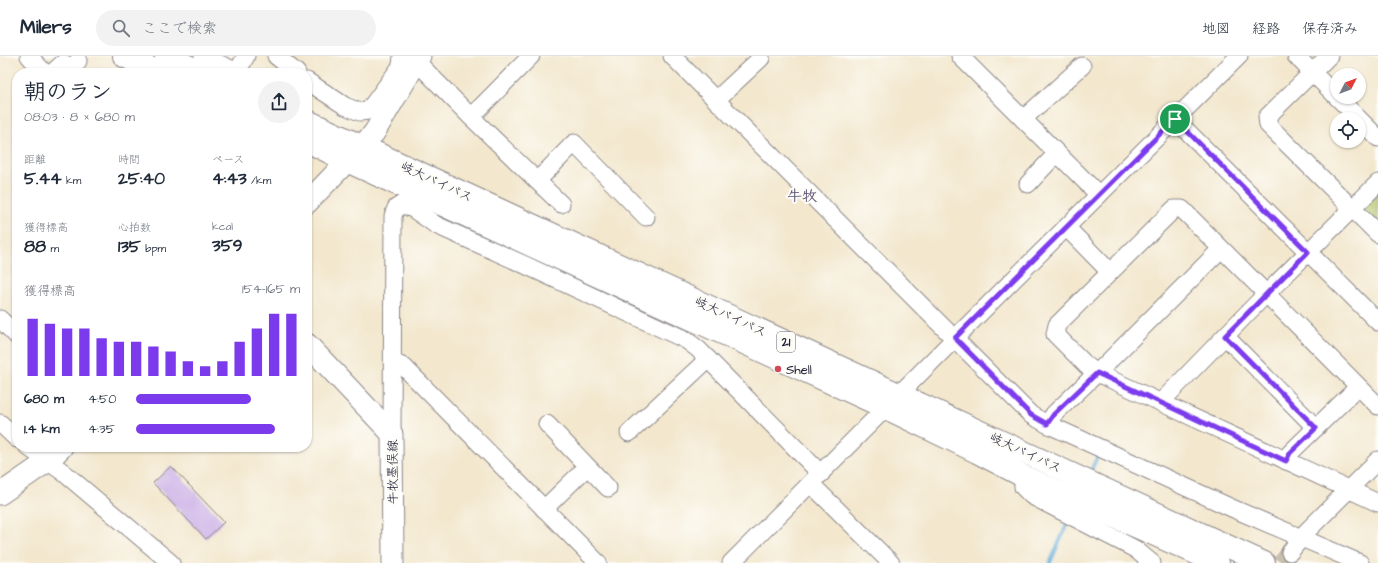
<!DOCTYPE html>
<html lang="ja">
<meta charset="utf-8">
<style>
body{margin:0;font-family:"Architects Daughter","Klee One",sans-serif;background:#f2f2f3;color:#1f2937;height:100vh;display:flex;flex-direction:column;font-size:15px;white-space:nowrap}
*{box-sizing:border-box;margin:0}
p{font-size:13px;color:#747a83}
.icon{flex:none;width:22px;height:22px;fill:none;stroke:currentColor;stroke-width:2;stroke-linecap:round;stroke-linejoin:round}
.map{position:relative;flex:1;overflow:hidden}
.drawer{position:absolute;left:12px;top:12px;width:300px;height:384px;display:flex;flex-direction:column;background:#fff;border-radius:16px;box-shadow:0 1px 3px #0004}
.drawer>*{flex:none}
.needle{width:26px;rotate:48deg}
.controls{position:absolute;left:1330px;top:12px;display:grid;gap:8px}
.controls a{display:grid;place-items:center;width:36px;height:36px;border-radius:50%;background:#fff;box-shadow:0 1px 3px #0004;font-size:20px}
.pin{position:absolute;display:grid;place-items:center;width:34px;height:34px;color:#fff;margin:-17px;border:2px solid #fff;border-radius:50%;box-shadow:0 1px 4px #0007}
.round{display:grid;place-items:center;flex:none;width:42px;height:42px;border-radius:21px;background:#f2f2f3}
.headline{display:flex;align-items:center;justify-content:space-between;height:68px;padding:0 12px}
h1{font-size:22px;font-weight:700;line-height:30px}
.metrics{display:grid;grid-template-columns:repeat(3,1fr);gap:6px;height:68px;padding:4px 12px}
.metrics div{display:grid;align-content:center}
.metrics b{font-size:17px;font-weight:700}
.metrics small{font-size:11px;font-weight:400}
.metrics p{font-size:11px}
.chart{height:112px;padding:8px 12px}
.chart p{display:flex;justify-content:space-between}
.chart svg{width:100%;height:72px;margin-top:4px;stroke:#7c3aed;stroke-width:6}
ul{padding:0 12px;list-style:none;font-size:13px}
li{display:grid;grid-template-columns:64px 48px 1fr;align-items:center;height:30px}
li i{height:10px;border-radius:5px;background:#7c3aed}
header{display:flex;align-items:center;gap:24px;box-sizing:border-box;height:56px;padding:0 20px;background:#fff;border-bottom:1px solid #e0e1e3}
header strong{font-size:19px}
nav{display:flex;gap:22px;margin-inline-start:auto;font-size:14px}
.search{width:280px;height:36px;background:#f2f2f3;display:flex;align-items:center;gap:10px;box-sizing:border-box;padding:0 14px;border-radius:22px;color:#747a83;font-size:15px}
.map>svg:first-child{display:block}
.green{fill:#afc063;stroke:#68714f}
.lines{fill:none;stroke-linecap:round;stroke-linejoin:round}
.stream{stroke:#62aedb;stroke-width:3.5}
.building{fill:#cfb5e8}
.minor-tunnel{stroke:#c9c0b0;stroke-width:17;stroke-dasharray:17 8;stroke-linecap:butt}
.minor-casing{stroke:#8a8484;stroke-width:19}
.major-casing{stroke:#8a8484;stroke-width:23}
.highway-casing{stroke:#8a8484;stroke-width:24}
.minor{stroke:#fff;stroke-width:17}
.major{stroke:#fff;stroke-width:21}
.highway{stroke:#fff;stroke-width:22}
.route-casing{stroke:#fff;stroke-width:8}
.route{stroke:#7c3aed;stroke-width:5}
.poi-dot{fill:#d1495b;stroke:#fdfcf7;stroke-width:1.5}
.labels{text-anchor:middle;stroke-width:4;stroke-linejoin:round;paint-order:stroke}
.shield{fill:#fdfcf7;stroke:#646373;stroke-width:1}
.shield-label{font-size:12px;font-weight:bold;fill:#22223b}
.street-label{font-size:13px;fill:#22223b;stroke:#fdfcf7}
.poi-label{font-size:13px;fill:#22223b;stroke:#fdfcf7;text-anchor:start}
.quarter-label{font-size:15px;font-weight:bold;fill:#5f5578;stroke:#fdfcf7}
</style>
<header>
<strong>Milers</strong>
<div class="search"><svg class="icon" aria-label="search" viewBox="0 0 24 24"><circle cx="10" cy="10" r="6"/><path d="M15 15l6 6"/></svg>ここで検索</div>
<nav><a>地図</a><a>経路</a><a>保存済み</a></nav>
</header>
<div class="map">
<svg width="1378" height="507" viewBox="0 0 1378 507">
<rect width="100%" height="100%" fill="#fdfcf7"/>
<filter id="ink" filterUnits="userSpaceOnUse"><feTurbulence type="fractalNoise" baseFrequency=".025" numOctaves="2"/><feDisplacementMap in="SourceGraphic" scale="8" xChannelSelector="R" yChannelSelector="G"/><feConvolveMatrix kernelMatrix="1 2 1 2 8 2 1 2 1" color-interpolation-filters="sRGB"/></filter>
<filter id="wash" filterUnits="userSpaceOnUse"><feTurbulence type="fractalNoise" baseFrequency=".012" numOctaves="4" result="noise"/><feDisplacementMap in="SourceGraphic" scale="16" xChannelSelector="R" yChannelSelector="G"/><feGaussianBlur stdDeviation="0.9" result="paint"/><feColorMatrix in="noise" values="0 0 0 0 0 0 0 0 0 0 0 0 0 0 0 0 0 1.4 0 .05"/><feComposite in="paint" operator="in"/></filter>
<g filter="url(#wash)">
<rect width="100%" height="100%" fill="#f3e7cd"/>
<!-- green -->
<polygon class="green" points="1378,135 1378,170 1364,155 1364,150"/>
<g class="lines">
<!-- stream -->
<g class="stream">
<polyline points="1089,419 1098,399 1096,398"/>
<polyline points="1050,507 1069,464"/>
</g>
</g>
<g id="blocks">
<!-- building -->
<polygon class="building" points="171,410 224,466 206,483 153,427"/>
</g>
</g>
<g filter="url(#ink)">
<use href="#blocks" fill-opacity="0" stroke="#8a8484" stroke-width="1"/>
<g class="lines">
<!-- minor-tunnel -->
<polyline class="minor-tunnel" points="1281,507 1290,496"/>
<defs>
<g id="minor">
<polyline points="29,0 45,17"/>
<polyline points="203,0 237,16 246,0"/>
<polyline points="276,0 297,17"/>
<polyline points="672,0 1031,359 1047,368 1234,453 1360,507"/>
<polyline points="960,0 1099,139"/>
<polyline points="1296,0 1337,41"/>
<polyline points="1329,0 1267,61 1268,69 1378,178"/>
<polyline points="417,6 471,61 561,148"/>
<polyline points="52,17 63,7 74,12 78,5"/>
<polyline points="307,25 345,50 360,56 368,55 401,10 402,0"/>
<polyline points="1337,41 1378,82"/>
<polyline points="716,44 761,2 760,0"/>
<polyline points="471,61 531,0"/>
<polyline points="1023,63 1082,10"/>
<polyline points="1175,63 1378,266"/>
<polyline points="537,125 574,87 646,161"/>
<polyline points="1028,128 1057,97"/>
<polyline points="1067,172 1110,216"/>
<polyline points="0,263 17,280"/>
<polyline points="1225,280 1316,372"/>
<polyline points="393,306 404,311 598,507"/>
<polyline points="1161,346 1266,238 1378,127"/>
<polyline points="1378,350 1182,153 1174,153 1057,269 1055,278 1087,310 1097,317 1378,447"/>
<polyline points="0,367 17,383"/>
<polyline points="547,368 608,432"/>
<polyline points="1047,368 1054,358 1097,317 1221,193"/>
<polyline points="629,377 708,303"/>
<polyline points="392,378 393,160 396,152 402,148 413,153 436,169 523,208 686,284 698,293 821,418"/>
<polyline points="28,391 63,416 171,507"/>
<polyline points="1286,405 1290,397 1358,331"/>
<polyline points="1023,420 1023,431 1032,440 1135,493 1152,507"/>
<polyline points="811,428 891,507"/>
<polyline points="544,453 587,411"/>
<polyline points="1290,496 1307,475 1378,404"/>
<polyline points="731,507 1015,222 1239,0"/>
</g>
<g id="major">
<polyline points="307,147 374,77 420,0"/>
<polyline points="307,288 392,378 393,507"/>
<polyline points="0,438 48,405 62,391"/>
</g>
<g id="highway">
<polyline points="124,0 161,17"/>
<polyline points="166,0 203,17"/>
<polyline points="307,65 1264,507"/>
<polyline points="307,85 347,105 886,352 977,396 1023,420 1218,507"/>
</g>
</defs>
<!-- minor casing -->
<use href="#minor" class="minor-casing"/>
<!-- major casing -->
<use href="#major" class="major-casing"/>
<!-- highway casing -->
<use href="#highway" class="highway-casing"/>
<!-- minor -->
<use href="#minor" class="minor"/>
<!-- major -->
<use href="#major" class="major"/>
<!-- highway -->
<use href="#highway" class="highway"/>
</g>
</g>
<g class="lines" filter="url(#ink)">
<defs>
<polygon id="route" points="1175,63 1308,196 1225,280 1316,372 1290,397 1286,405 1097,317 1054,358 1047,368 1031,359 955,282"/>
</defs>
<!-- route casing -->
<use href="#route" class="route-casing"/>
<!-- route -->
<use href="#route" class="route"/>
</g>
<!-- markers -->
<circle class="poi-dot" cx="778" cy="313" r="4"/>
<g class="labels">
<!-- shield labels -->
<rect class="shield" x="777" y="276" width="18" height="20" rx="3"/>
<g class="shield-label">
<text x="786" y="290">21</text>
</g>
<!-- street labels -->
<g class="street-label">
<text transform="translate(437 125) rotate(25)" y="5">岐大バイパス</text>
<text transform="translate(731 260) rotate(25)" y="5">岐大バイパス</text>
<text transform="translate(1026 396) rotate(25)" y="5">岐大バイパス</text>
<text transform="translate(392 416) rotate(-90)" y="5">牛牧墨俣線</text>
</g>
<!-- poi labels -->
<g class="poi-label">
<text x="786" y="318">Shell</text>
</g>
<!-- quarter labels -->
<g class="quarter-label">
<text x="802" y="145">牛牧</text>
</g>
</g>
</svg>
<div class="controls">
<a><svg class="needle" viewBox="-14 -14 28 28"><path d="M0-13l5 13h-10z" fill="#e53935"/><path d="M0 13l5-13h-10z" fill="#747a83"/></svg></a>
<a><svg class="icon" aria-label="locate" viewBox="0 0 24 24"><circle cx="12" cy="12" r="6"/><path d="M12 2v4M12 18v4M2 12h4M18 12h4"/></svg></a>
</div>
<div class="pin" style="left:1175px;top:63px;background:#1e9e55"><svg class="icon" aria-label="arrive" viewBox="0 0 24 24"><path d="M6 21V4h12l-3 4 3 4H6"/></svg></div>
<section class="drawer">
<div class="headline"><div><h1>朝のラン</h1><p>08:03 · 8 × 680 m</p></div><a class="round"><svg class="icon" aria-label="share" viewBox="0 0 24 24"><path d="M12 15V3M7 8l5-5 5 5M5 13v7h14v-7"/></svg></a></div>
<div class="metrics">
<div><p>距離</p><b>5.44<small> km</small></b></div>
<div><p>時間</p><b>25:40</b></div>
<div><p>ペース</p><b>4:43<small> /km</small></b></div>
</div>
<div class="metrics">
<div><p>獲得標高</p><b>88<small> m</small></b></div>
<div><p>心拍数</p><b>135<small> bpm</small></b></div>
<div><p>kcal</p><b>359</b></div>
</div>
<div class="chart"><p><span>獲得標高</span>154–165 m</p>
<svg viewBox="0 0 160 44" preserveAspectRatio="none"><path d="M5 44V9M15 44V12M25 44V15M35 44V15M45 44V21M55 44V23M65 44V23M75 44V26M85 44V29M95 44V35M105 44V38M115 44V35M125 44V23M135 44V15M145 44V6M155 44V6"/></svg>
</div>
<ul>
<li><b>680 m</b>4:50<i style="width:70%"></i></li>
<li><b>1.4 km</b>4:35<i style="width:85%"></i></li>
</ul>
</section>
</div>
